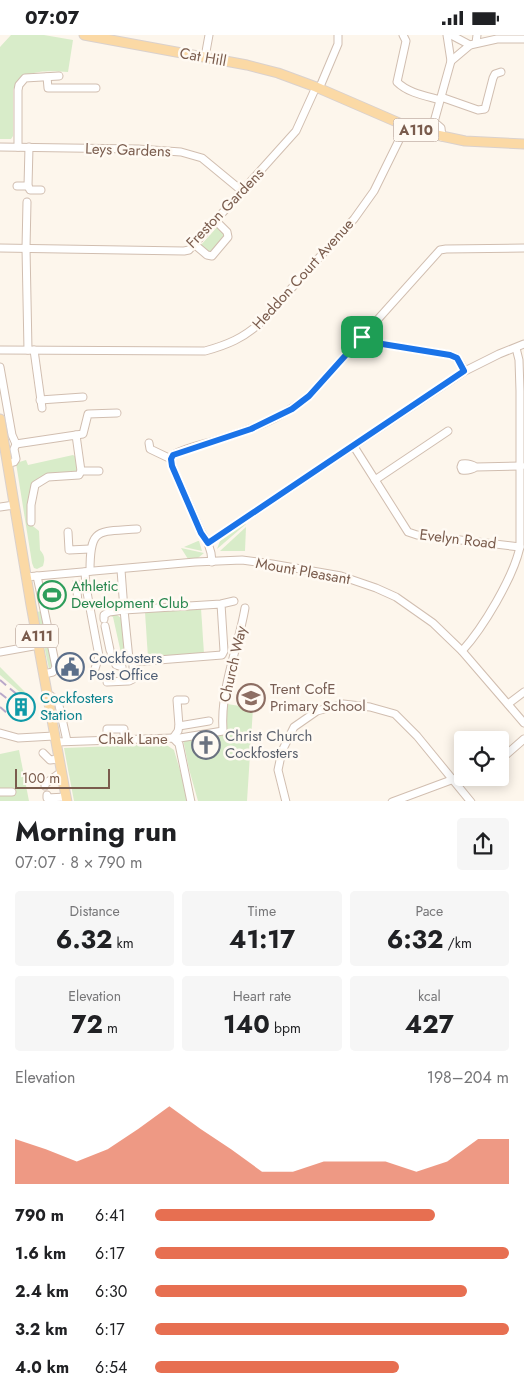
<!DOCTYPE html>
<meta charset="utf-8">
<style>
body{margin:0;font-family:Jost,sans-serif;background:#f6f6f6;color:#202124;height:100vh;display:flex;flex-direction:column;font-size:19px;white-space:nowrap}
*{box-sizing:border-box;margin:0}
p{font-size:16px;color:#757577}
.icon{flex:none;width:28px;height:28px;fill:none;stroke:currentColor;stroke-width:2;stroke-linecap:round;stroke-linejoin:round}
.map{position:relative;height:766px;overflow:hidden}
.side{display:flex;flex-direction:column;background:#fff;flex:1}
.side>*{flex:none}
.fabs{position:absolute;left:454px;top:696px;display:grid;gap:10px}
.fabs a{display:grid;place-items:center;width:55px;height:55px;border-radius:5px;background:#fff;box-shadow:0 2px 12px #0003;font-size:25px}
.scale{position:absolute;left:15px;bottom:12px;width:95px;box-sizing:border-box;padding-left:5px;border:2px solid #7a5c4d;border-top:0;font-size:14px;line-height:18px;white-space:nowrap;color:#7a5c4d;-webkit-text-stroke:4px #fffaf3;paint-order:stroke}
.pin{position:absolute;display:grid;place-items:center;width:42px;height:42px;color:#fff;margin:-21px;border-radius:10px;box-shadow:0 2px 8px #0006}
.round{display:grid;place-items:center;flex:none;width:52px;height:52px;border-radius:5px;background:#f6f6f6}
.head{display:flex;align-items:center;justify-content:space-between;height:85px;padding:0 15px}
h1{font-size:28px;font-weight:700;line-height:38px}
.metrics{display:grid;grid-template-columns:repeat(3,1fr);gap:8px;height:85px;padding:5px 15px}
.metrics div{display:grid;align-content:center;border-radius:5px;background:#f6f6f6;text-align:center}
.metrics b{font-size:25px;font-weight:700}
.metrics small{font-size:14px;font-weight:400}
.metrics p{font-size:14px}
.chart{height:140px;padding:10px 15px}
.chart p{display:flex;justify-content:space-between}
.chart svg{width:100%;height:90px;margin-top:5px;fill:#e76f51;opacity:.7}
ul{padding:0 15px;list-style:none;font-size:16px}
li{display:grid;grid-template-columns:80px 60px 1fr;align-items:center;height:38px}
li i{height:12px;border-radius:6px;background:#e76f51}
.status{display:flex;justify-content:space-between;align-items:center;height:35px;padding:0 25px;background:#fff;direction:ltr}
.status svg{height:14px;fill:currentColor}
.map>svg:first-child{display:block}
.green{fill:#d8ecc9}
.lines{fill:none;stroke-linecap:round;stroke-linejoin:round}
.minor-tunnel{stroke:#dcd0c4;stroke-width:7;stroke-dasharray:7 3.5;stroke-linecap:butt}
.minor-casing{stroke:#d1beb0;stroke-width:9}
.major-casing{stroke:#dad1cd;stroke-width:11}
.minor{stroke:#fff;stroke-width:7}
.major{stroke:#fbd9a5;stroke-width:9}
.rail{stroke:#b9a8c9;stroke-width:2;stroke-dasharray:8 5;stroke-linecap:butt}
.route-casing{stroke:#fff;stroke-width:10}
.route{stroke:#1a73e8;stroke-width:6}
.labels{text-anchor:middle;stroke-width:5;stroke-linejoin:round;paint-order:stroke}
.shield{fill:#fffaf3;stroke:#a28b7f;stroke-width:1}
.shield-label{font-size:14px;font-weight:bold;fill:#7a5c4d}
.street-label{font-size:15px;fill:#7a5c4d;stroke:#fffaf3}
.leisure-label{font-size:15px;fill:#27864d;stroke:#fffaf3;text-anchor:start}
.service-label{font-size:15px;fill:#4e5e75;stroke:#fffaf3;text-anchor:start}
.education-label{font-size:15px;fill:#785e54;stroke:#fffaf3;text-anchor:start}
.culture-label{font-size:15px;fill:#0d838f;stroke:#fffaf3;text-anchor:start}
.worship-label{font-size:15px;fill:#5b616d;stroke:#fffaf3;text-anchor:start}
</style>
<div class="status"><b>07:07</b><svg viewBox="0 0 49 12"><path d="M0 12V9h3v3zM5 12V6h3v6zM10 12V3h3v9zM15 12V0h3v12zM26 1h20v11H26zM47 4h2v5h-2z"/></svg></div>
<div class="map">
<svg width="524" height="767" viewBox="0 0 524 767">
<rect width="100%" height="100%" fill="#fdf6ec"/>
<!-- green -->
<g class="green">
<path d="M11 0H44L73 5 68 37C49 36 22 33 13 55V101L11 104H0V12Z"/>
<polygon points="218,191 223,197 225,203 209,219 200,211"/>
<path d="M73 420 76 422 78 437 50 440 33 450 29 488 39 496 40 515C45 521 45 524 43 531L37 534 34 533 32 528 16 428 26 425 28 430Z"/>
<polygon points="246,487 246,489 217,514 220,506"/>
<polygon points="246,492 245,516 220,516"/>
<polygon points="199,506 202,516 184,512 198,506"/>
<polygon points="181,513 204,518 198,523 188,524"/>
<polygon points="201,573 204,619 148,623 145,577"/>
<polygon points="41,576 52,630 49,634 37,577"/>
<path d="M114 578 124 585 129 627 128 629C121 630 119 626 117 620L121 618 113 582 109 580Z"/>
<polygon points="0,632 25,657 22,659 0,640"/>
<polygon points="227,669 253,673 247,766 198,766 189,734 183,704 226,698"/>
<polygon points="165,709 174,715 189,766 74,766 64,713"/>
<polygon points="19,715 29,766 0,767 0,719"/>
</g>
<g class="lines">
<!-- minor-tunnel -->
<polyline class="minor-tunnel" points="76,545 77,556"/>
<defs>
<g id="minor">
<path d="M403 0 406 6 397 47C408 58 426 61 440 65"/>
<polyline points="451,0 470,10"/>
<polyline points="476,8 477,0"/>
<polyline points="205,22 209,0"/>
<polyline points="451,26 470,10 497,4 524,4"/>
<polyline points="47,42 48,53 96,53"/>
<polyline points="319,54 338,9 338,0"/>
<polyline points="441,62 478,75 485,74 493,43 495,39 501,37"/>
<polyline points="434,87 451,26 447,0"/>
<polyline points="421,96 424,90 434,87 441,93 442,102"/>
<polyline points="0,112 138,114 181,117 202,123 242,156"/>
<polyline points="18,112 18,55 19,50 25,43 59,41"/>
<polyline points="17,151 28,151 29,112"/>
<polyline points="28,151 30,155 41,155"/>
<polyline points="27,167 26,213 28,315"/>
<polyline points="194,209 207,220 212,221 228,202 227,197 216,186"/>
<polyline points="0,213 184,216 189,215 296,96 316,52"/>
<polyline points="362,302 370,307 450,320 457,323 465,336"/>
<path d="M0 315 205 316C227 310 244 303 261 287L354 184 374 156 406 91"/>
<polyline points="34,315 42,373"/>
<polyline points="0,332 12,400 16,409 14,414 16,424 14,427 7,429"/>
<polyline points="40,365 83,362"/>
<polyline points="76,400 83,399 88,379 117,378"/>
<polyline points="149,408 150,414 171,424"/>
<polyline points="16,409 76,400 81,436 99,436"/>
<polyline points="353,410 408,497 417,500 520,512"/>
<path d="M476 432C471 435 468 436 462 435L461 432 462 429C468 428 471 429 476 432L521 431"/>
<polyline points="375,445 448,396"/>
<polyline points="0,472 14,470"/>
<polyline points="31,487 31,470 35,450 48,442 79,440 81,436"/>
<polyline points="68,497 69,515 90,514"/>
<path d="M208 508 201 497 172 431 171 424 173 420C185 413 200 410 214 406 250 395 279 385 309 361L440 215 446 214 524 213"/>
<polyline points="212,527 211,518 208,508 465,336 499,319 524,309"/>
<path d="M90 536C90 492 97 497 137 494"/>
<polyline points="85,537 86,552 99,621 94,637"/>
<polyline points="37,541 56,632 53,637 44,639"/>
<polyline points="26,542 195,527 242,525 272,529 341,541 376,553 396,562 433,588 462,616 524,688"/>
<polyline points="77,556 78,568"/>
<polyline points="221,569 224,616 222,620 133,627 129,624 124,575 221,569 234,566"/>
<polyline points="104,584 104,580 109,577 124,575 121,535"/>
<polyline points="105,591 110,615"/>
<path d="M462 616C483 593 513 543 520 512V356L519 325 516 313"/>
<polyline points="0,617 39,610"/>
<polyline points="111,620 116,630 122,632"/>
<polyline points="107,647 129,646 133,644 133,627"/>
<polyline points="48,659 58,666 67,706"/>
<polyline points="508,669 524,657"/>
<polyline points="179,691 177,665 185,665"/>
<polyline points="0,698 18,703 54,701"/>
<polyline points="173,703 178,696 179,691 209,686"/>
<polyline points="107,704 107,694 124,694 124,703"/>
<path d="M176 705 180 703 223 696C220 653 238 614 245 573"/>
<polyline points="56,707 173,703 179,709 191,767"/>
<polyline points="43,718 50,725 59,724"/>
<polyline points="500,725 524,704"/>
<polyline points="45,751 45,749 57,740 62,739"/>
<polyline points="0,757 12,757"/>
<polyline points="47,760 47,763 66,762"/>
<polyline points="286,767 278,735 282,716 294,692 317,676 343,669 370,672 395,679 417,701 471,767"/>
<polyline points="392,767 462,741"/>
</g>
<g id="major">
<polyline points="84,0 247,30 278,38 316,52 413,94 432,99 465,106 524,109"/>
<polyline points="0,384 31,570 67,767"/>
</g>
</defs>
<!-- minor casing -->
<use href="#minor" class="minor-casing"/>
<!-- major casing -->
<use href="#major" class="major-casing"/>
<!-- minor -->
<use href="#minor" class="minor"/>
<!-- major -->
<use href="#major" class="major"/>
<!-- rail -->
<g class="rail">
<polyline points="0,645 20,662"/>
<polyline points="0,658 14,669"/>
<polyline points="0,672 7,678"/>
</g>
</g>
<g class="lines">
<defs>
<polygon id="route" points="362,302 370,307 450,320 457,323 464,336 208,508 201,498 172,431 171,424 173,420 251,394 292,374 309,361"/>
</defs>
<!-- route casing -->
<use href="#route" class="route-casing"/>
<!-- route -->
<use href="#route" class="route"/>
</g>
<!-- icons -->
<defs>
<symbol id="stadium-ring" viewBox="-11 -11 22 22"><circle r="9.5" fill="#fffaf3" stroke="#2e9e5b" stroke-width="1.5"/><path d="M0-5a6.5 5 0 1 0 0 10a6.5 5 0 1 0 0-10ZM-3.5-1.8h7v3.6h-7Z" fill="#2e9e5b"/></symbol>
<symbol id="civic-ring" viewBox="-11 -11 22 22"><circle r="9.5" fill="#fffaf3" stroke="#5c6f8a" stroke-width="1.5"/><path d="M-.6-6.5H3V-4.5H.6V-3L4-1V1h2V6H-6V1h2V-1L-.6-3ZM-1.2 2.5V6h2.4V2.5Z" fill="#5c6f8a"/></symbol>
<symbol id="school-ring" viewBox="-11 -11 22 22"><circle r="9.5" fill="#fffaf3" stroke="#8d6e63" stroke-width="1.5"/><path d="M0-5L7-2L0 1L-7-2ZM-4 1L0 2.5L4 1V4Q0 6-4 4Z" fill="#8d6e63"/></symbol>
<symbol id="building-ring" viewBox="-11 -11 22 22"><circle r="9.5" fill="#fffaf3" stroke="#0f9aa8" stroke-width="1.5"/><path d="M-4-6H4V6H1V3H-1V6H-4ZM-2.5-4.3h1.7v1.8h-1.7ZM.8-4.3h1.7v1.8H.8ZM-2.5-1h1.7V.8h-1.7ZM.8-1h1.7V.8H.8Z" fill="#0f9aa8"/></symbol>
<symbol id="church-ring" viewBox="-11 -11 22 22"><circle r="9.5" fill="#fffaf3" stroke="#6b7280" stroke-width="1.5"/><path d="M-1.2-6h2.4v3.5h3.3v2.4h-3.3V6h-2.4V-.1h-3.3v-2.4h3.3Z" fill="#6b7280"/></symbol>
</defs>
<g fill-rule="evenodd">
<use href="#stadium-ring" x="36" y="544" width="32" height="32"/>
<use href="#civic-ring" x="54" y="616" width="32" height="32"/>
<use href="#school-ring" x="235" y="647" width="32" height="32"/>
<use href="#building-ring" x="5" y="656" width="32" height="32"/>
<use href="#church-ring" x="190" y="694" width="32" height="32"/>
</g>
<g class="labels">
<!-- shield labels -->
<g class="shield">
<rect x="393.5" y="83.5" width="45" height="23" rx="4"/>
<rect x="16" y="589.5" width="42" height="23" rx="4"/>
</g>
<g class="shield-label">
<text x="416" y="100">A110</text>
<text x="37" y="606">A111</text>
</g>
<!-- street labels -->
<g class="street-label">
<text transform="translate(203 22) rotate(10)" y="5">Cat Hill</text>
<text transform="translate(128 115) rotate(2)" y="5">Leys Gardens</text>
<text transform="translate(225 173) rotate(-46)" y="5">Freston Gardens</text>
<text transform="translate(303 239) rotate(-48)" y="5">Heddon Court Avenue</text>
<text transform="translate(458 504) rotate(7)" y="5">Evelyn Road</text>
<text transform="translate(303 536) rotate(10)" y="5">Mount Pleasant</text>
<text transform="translate(233 629) rotate(-77)" y="5">Church Way</text>
<text x="133" y="709">Chalk Lane</text>
</g>
<!-- leisure labels -->
<g class="leisure-label">
<text x="71" y="556">Athletic<tspan x="71" dy="17">Development Club</tspan></text>
</g>
<!-- service labels -->
<g class="service-label">
<text x="89" y="628">Cockfosters<tspan x="89" dy="17">Post Office</tspan></text>
</g>
<!-- education labels -->
<g class="education-label">
<text x="270" y="659">Trent CofE<tspan x="270" dy="17">Primary School</tspan></text>
</g>
<!-- culture labels -->
<g class="culture-label">
<text x="40" y="668">Cockfosters<tspan x="40" dy="17">Station</tspan></text>
</g>
<!-- worship labels -->
<g class="worship-label">
<text x="225" y="706">Christ Church<tspan x="225" dy="17">Cockfosters</tspan></text>
</g>
</g>
</svg>
<div class="fabs">
<a><svg class="icon" aria-label="locate" viewBox="0 0 24 24"><circle cx="12" cy="12" r="6"/><path d="M12 2v4M12 18v4M2 12h4M18 12h4"/></svg></a>
</div>
<div class="scale">100 m</div>
<div class="pin" style="left:362px;top:302px;background:#1e9e55"><svg class="icon" aria-label="arrive" viewBox="0 0 24 24"><path d="M6 21V4h12l-3 4 3 4H6"/></svg></div>
</div>
<section class="side">
<div class="head"><div><h1>Morning run</h1><p>07:07 · 8 × 790 m</p></div><a class="round"><svg class="icon" aria-label="share" viewBox="0 0 24 24"><path d="M12 15V3M7 8l5-5 5 5M5 13v7h14v-7"/></svg></a></div>
<div class="metrics">
<div><p>Distance</p><b>6.32<small> km</small></b></div>
<div><p>Time</p><b>41:17</b></div>
<div><p>Pace</p><b>6:32<small> /km</small></b></div>
</div>
<div class="metrics">
<div><p>Elevation</p><b>72<small> m</small></b></div>
<div><p>Heart rate</p><b>140<small> bpm</small></b></div>
<div><p>kcal</p><b>427</b></div>
</div>
<div class="chart"><p><span>Elevation</span>198–204 m</p>
<svg viewBox="0 0 160 44" preserveAspectRatio="none"><path d="M0 44V22L10 27L20 33L30 27L40 17L50 6L60 17L70 27L80 38L90 38L100 33L110 33L120 33L130 38L140 33L150 22L160 22V44z"/></svg>
</div>
<ul>
<li><b>790 m</b>6:41<i style="width:79%"></i></li>
<li><b>1.6 km</b>6:17<i style="width:100%"></i></li>
<li><b>2.4 km</b>6:30<i style="width:88%"></i></li>
<li><b>3.2 km</b>6:17<i style="width:100%"></i></li>
<li><b>4.0 km</b>6:54<i style="width:69%"></i></li>
</ul>
</section>
